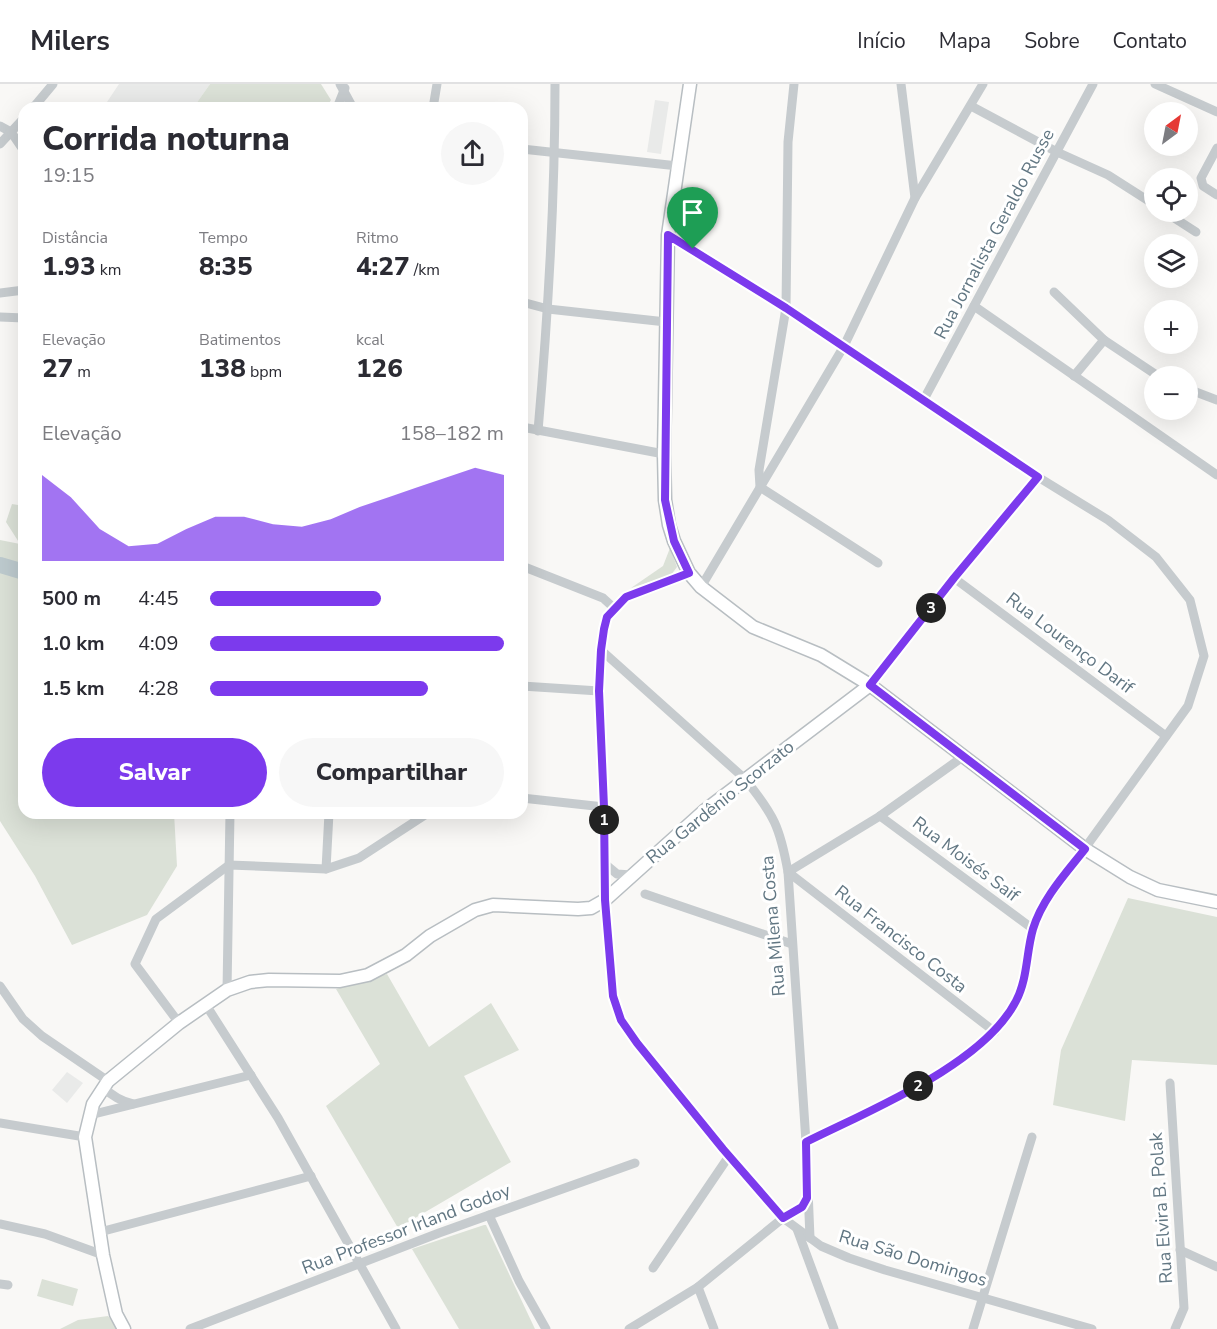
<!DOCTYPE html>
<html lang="pt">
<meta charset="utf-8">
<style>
body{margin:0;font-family:"Nunito Sans",sans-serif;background:#f7f7f7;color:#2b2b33;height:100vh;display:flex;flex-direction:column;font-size:22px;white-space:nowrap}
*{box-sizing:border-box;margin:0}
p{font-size:20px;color:#7c7c81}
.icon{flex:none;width:33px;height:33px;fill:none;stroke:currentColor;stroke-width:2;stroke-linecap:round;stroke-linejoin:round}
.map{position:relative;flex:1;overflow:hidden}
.details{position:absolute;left:18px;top:18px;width:510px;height:717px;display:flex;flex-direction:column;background:#fff;border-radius:18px;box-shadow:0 6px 24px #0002}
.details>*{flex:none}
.needle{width:39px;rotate:32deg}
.buttons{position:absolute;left:1144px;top:18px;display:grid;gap:12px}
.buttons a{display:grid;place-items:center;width:54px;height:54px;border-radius:50%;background:#fff;box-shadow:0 6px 24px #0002;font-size:30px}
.pin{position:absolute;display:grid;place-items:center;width:51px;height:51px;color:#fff;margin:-62px -26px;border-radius:50% 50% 50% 0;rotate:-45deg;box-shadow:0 0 6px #0007}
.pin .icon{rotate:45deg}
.km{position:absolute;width:30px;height:30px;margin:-15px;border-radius:50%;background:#222;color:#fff;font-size:16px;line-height:30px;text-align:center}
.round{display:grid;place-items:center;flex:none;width:63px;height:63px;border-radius:32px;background:#f7f7f7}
.summary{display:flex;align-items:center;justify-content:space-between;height:102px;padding:0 24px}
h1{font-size:33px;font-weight:800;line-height:45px}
.stats{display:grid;grid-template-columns:repeat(3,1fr);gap:9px;height:102px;padding:6px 24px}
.stats div{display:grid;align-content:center}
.stats b{font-size:26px;font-weight:800}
.stats small{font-size:16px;font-weight:400}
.stats p{font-size:16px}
.chart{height:168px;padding:12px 24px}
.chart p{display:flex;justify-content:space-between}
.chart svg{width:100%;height:108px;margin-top:6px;fill:#7c3aed;opacity:.7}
.primary-button{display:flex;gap:12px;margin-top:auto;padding:12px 24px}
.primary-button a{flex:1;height:69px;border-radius:36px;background:#7c3aed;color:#fff;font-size:24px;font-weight:800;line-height:69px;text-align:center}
.primary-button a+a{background:#f7f7f7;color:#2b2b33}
ul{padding:0 24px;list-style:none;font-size:20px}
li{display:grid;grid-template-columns:96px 72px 1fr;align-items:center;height:45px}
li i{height:15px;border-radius:8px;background:#7c3aed}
header{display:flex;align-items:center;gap:36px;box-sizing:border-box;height:84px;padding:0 30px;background:#fff;border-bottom:2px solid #e1e1e2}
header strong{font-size:28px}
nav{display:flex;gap:33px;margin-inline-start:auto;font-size:21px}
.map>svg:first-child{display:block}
.built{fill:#e9eae9}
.green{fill:#dbe1d7}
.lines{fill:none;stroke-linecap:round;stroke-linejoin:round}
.river{stroke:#bdcace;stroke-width:16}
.secondary-casing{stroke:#b8bec2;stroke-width:15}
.street{stroke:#c6cbce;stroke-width:9}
.secondary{stroke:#fff;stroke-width:12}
.route-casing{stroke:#fff;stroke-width:12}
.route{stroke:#7c3aed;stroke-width:8}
.labels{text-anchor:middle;stroke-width:6;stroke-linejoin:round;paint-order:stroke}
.street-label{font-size:18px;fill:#627783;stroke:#fff}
</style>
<header>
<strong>Milers</strong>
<nav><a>Início</a><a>Mapa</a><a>Sobre</a><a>Contato</a></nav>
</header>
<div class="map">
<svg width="1217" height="1245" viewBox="0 0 1217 1245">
<rect width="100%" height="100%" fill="#f9f8f6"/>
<!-- built -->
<g class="built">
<polygon points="119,0 210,0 193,24 103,24"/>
<polygon points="655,16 669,18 661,70 647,68"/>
<polygon points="67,988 83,999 67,1019 52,1006"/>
</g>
<!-- green -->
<g class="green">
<polygon points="210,0 321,0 331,16 326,24 193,24"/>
<polygon points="12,420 24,422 24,729 174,729 177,782 147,831 72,861 35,792 0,737 0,456 20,460 6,438"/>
<polygon points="670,464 677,483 671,491 631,504 663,482"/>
<polygon points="1128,814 1217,833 1217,981 1132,976 1125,1037 1053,1021 1061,966"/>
<polygon points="387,890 429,963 491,919 519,966 464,992 511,1078 398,1144 326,1022 380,980 336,905"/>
<polygon points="484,1141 486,1141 535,1245 459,1245 412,1165"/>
<polygon points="42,1195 78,1205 73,1222 37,1212"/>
<polygon points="108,1232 119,1245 60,1245 78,1236"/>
</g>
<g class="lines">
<!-- river -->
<polyline class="river" points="0,481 24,488"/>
<defs>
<g id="secondary">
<polyline points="690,0 668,151 664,370 665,416 669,441 674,457 689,489 701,503 753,543 821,571 870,601 1085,765 1130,793 1158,806 1217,818"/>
<polyline points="124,1245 116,1230 103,1171 85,1053 93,1020 108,997 179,939 227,906 250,898 269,896 340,897 368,891 406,871 430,852 475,826 493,821 578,825 591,824 605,816 704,727 870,601"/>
</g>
</defs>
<!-- secondary casing -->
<use href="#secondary" class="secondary-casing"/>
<!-- street -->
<g class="street">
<polyline points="340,0 353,24"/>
<polyline points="794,0 788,58 786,224 759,386 760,403 878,479"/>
<polyline points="901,0 915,114"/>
<polyline points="1155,0 1217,28"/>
<polyline points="971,22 1057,68 1108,91 1155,121"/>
<polyline points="33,24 53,0"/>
<polyline points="337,24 345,4"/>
<polyline points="433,24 437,0"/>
<polyline points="0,42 11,48 24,67"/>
<polyline points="0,60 24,34"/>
<polyline points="1217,64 1201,94 1203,102 1217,111"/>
<polyline points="522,65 678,82"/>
<polyline points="1165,128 1196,148"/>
<path d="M668 151 786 224 1038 393 1108 436 1156 473 1190 516 1204 572 1188 622 1043 822C1040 830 1035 839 1033 847 1027 871 1028 896 1016 918 979 984 872 1025 806 1058"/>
<polyline points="1054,208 1104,256 1158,292"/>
<polyline points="0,209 24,206"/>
<polyline points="522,218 548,225 666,238"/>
<polyline points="974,222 1217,391"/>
<polyline points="0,233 24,234"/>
<polyline points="1074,292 1104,256"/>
<polyline points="1188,305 1217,316"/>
<polyline points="923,317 1093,0"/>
<polyline points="522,343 664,370"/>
<path d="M538 347C548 232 555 116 555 0"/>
<polyline points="522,482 603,514 614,524"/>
<polyline points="689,489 626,513 607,533 601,566 599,607 604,723 605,816 613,911 622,936 637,959 729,1072 783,1134 821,1162 849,1174 885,1186 1092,1245"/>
<polyline points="954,494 1166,652"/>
<polyline points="701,503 844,262 915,114 983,0"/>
<path d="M601 566 745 695C774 731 780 743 788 788L806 1058 810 1154"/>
<polyline points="870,601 954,494 1038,393"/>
<polyline points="522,602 599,607"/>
<polyline points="964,672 880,732 788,788 995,948"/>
<polyline points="522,714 604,723"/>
<polyline points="880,732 1033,845"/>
<polyline points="605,780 617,790 631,791"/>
<polyline points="326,785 329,729"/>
<polyline points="645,810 792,860"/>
<polyline points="0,902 23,935 42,952 108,997"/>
<polyline points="227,906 230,729"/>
<polyline points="206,921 278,1034 396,1245"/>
<polyline points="179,939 135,880 156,835 229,781 326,785 359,774 428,729"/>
<polyline points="1170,999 1184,1224 1175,1245"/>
<path d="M103 1003C112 1012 120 1017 133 1020"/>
<polyline points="90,1031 251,991"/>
<polyline points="0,1039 85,1053"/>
<polyline points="489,1131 519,1197 546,1245"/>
<polyline points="0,1140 45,1150 103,1171"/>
<polyline points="797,1145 834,1245"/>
<polyline points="100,1148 311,1092"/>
<polyline points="1180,1166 1217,1183"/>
<polyline points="653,1184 729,1072"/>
<polyline points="0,1200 8,1201"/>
<polyline points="698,1203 714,1245"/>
<polyline points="190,1245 439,1149 635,1079"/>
<polyline points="629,1245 698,1203 783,1134 802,1123 807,1114"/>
<polyline points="973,1245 1032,1053"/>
</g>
<!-- secondary -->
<use href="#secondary" class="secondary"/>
</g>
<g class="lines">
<defs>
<path id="route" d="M668 151 786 224 1038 393 954 494 870 601 1085 765C1066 789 1042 815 1033 845 1026 869 1028 894 1016 917 983 981 870 1026 806 1058L807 1114 802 1123 783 1134 723 1065 637 959 621 936 613 912 605 816 604 723 599 607 601 566 604 545 607 533 626 513 689 489 674 457 665 416Z"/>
</defs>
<!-- route casing -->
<use href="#route" class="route-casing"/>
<!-- route -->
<use href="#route" class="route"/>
</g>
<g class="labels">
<!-- street labels -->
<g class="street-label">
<text transform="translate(994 150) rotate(-62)" y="6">Rua Jornalista Geraldo Russe</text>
<text transform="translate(1070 559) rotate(37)" y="6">Rua Lourenço Darif</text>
<text transform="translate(720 718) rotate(-39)" y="6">Rua Gardênio Scorzato</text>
<text transform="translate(966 775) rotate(37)" y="6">Rua Moisés Saif</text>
<text transform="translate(773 842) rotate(-95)" y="6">Rua Milena Costa</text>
<text transform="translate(901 855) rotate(38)" y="6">Rua Francisco Costa</text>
<text transform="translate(1161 1124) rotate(-94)" y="6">Rua Elvira B. Polak</text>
<text transform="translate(406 1145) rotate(-21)" y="6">Rua Professor Irland Godoy</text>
<text transform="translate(913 1174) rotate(17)" y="6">Rua São Domingos</text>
</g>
</g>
</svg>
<div class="buttons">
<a><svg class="needle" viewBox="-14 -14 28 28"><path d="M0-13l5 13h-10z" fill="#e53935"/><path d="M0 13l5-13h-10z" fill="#7c7c81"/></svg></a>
<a><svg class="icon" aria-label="locate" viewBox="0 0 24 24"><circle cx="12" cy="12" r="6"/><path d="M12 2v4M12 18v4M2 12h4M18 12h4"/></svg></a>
<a><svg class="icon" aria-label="layers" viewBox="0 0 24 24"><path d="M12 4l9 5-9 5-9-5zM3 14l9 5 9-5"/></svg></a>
<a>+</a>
<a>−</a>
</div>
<div class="pin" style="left:693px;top:165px;background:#1e9e55"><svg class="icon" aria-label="arrive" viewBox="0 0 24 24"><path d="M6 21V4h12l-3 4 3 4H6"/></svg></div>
<b class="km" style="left:604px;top:736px">1</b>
<b class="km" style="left:918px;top:1002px">2</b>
<b class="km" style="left:931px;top:524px">3</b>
<section class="details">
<div class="summary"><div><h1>Corrida noturna</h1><p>19:15</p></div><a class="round"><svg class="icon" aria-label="share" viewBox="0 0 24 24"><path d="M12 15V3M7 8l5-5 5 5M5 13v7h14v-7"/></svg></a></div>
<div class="stats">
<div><p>Distância</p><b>1.93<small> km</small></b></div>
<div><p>Tempo</p><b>8:35</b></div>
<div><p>Ritmo</p><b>4:27<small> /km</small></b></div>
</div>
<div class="stats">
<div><p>Elevação</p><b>27<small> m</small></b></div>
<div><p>Batimentos</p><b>138<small> bpm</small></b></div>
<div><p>kcal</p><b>126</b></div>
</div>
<div class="chart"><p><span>Elevação</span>158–182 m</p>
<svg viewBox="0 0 160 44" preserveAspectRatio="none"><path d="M0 44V9L10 18L20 31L30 38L40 37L50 31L60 26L70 26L80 29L90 30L100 27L110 22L120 18L130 14L140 10L150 6L160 9V44z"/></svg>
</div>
<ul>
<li><b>500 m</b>4:45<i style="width:58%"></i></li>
<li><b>1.0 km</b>4:09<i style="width:100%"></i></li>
<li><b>1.5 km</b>4:28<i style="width:74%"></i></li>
</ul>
<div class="primary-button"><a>Salvar</a><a>Compartilhar</a></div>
</section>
</div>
